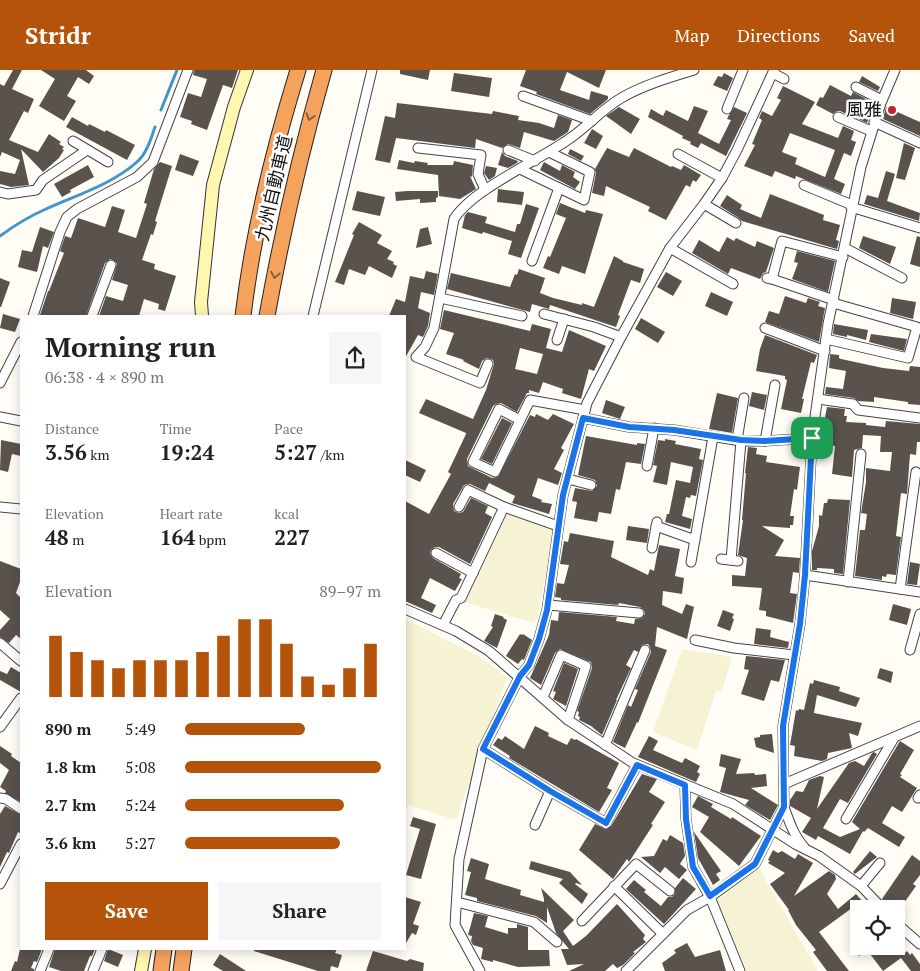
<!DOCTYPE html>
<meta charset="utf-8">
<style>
body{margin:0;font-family:"PT Serif","Noto Sans JP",serif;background:#f6f6f6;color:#222;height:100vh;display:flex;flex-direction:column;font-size:19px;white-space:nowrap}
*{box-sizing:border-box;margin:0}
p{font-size:16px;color:#767676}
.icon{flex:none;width:28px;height:28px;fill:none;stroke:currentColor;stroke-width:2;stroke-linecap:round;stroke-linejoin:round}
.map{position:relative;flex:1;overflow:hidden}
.drawer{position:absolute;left:20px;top:245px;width:386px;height:635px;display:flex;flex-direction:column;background:#fff;border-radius:0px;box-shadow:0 2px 12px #0003}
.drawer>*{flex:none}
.controls{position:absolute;left:850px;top:830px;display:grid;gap:10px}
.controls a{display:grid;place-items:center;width:55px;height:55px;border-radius:0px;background:#fff;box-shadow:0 2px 12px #0003;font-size:25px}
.pin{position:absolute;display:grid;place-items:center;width:42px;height:42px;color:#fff;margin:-21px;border-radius:10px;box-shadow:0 2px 8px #0006}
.round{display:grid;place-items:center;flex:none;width:52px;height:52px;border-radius:0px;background:#f6f6f6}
.headline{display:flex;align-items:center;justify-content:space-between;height:85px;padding:0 25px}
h1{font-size:28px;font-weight:600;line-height:38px}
.stats{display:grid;grid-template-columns:repeat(3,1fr);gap:8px;height:85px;padding:5px 25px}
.stats div{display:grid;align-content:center}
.stats b{font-size:21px;font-weight:600}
.stats small{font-size:14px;font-weight:400}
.stats p{font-size:14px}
.chart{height:140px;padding:10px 25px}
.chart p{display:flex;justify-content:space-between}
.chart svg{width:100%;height:90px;margin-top:5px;stroke:#b45309;stroke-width:6}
.action{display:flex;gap:10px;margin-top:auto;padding:10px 25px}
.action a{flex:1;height:58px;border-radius:0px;background:#b45309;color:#fff;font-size:20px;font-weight:600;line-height:58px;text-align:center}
.action a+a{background:#f6f6f6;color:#222}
ul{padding:0 25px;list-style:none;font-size:16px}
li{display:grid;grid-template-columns:80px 60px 1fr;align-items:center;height:38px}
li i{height:12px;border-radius:6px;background:#b45309}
header{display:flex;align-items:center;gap:30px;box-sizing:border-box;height:70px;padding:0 25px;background:#b45309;color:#fff}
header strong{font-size:24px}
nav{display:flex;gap:28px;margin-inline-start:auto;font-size:18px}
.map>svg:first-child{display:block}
.farmland{fill:#f6f3d4}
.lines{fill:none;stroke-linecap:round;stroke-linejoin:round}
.stream{stroke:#3f96cf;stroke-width:3}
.building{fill:#5a524d;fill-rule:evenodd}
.street-casing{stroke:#444;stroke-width:11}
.secondary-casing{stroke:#333;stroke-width:14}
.highway-casing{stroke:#222;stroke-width:17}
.street{stroke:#fff;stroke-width:9}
.secondary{stroke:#fff6b0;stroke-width:12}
.highway{stroke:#f5a25d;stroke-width:15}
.oneway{stroke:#8e613b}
.route-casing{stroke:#fff;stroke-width:10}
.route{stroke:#1a73e8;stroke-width:6}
.poi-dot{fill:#c4262e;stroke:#fff;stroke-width:2}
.labels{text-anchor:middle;stroke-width:5;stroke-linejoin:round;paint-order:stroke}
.poi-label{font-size:18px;fill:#111;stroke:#fff;text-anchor:end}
.street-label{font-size:18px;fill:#111;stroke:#fff}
</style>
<header>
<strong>Stridr</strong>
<nav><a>Map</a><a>Directions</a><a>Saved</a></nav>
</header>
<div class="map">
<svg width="920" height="901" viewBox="0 0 920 901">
<rect width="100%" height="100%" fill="#fffdf5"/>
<!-- farmland -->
<g class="farmland">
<polygon points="511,444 553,461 538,547 533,553 465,532 507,445"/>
<polygon points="405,549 480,587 507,607 456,750 408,735 405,743"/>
<polygon points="682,579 732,587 722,621 716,621 697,680 653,662"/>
<polygon points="759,798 818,901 747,901 717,830"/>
</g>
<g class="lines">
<!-- stream -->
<g class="stream">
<polyline points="161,40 177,0"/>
<path d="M0 166C15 155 30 146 46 139 77 125 113 114 138 91 147 83 151 68 155 57"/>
</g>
</g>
<!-- building -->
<g class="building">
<polygon points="13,0 22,0 12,19 34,29 28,43 24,41 9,70 38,82 49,64 61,72 59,74 64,77 62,79 64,80 59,88 43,102 21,79 29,115 11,117 0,114 0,101 15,104 20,90 2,82 0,87 0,14 4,16"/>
<polygon points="41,0 86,0 94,6 89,14 78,7 67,26 76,31 64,51 39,36 55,9"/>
<polygon points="194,0 238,0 232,18 223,15 207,60 191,54 192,51 180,47 188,23 201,27 207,9 193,5"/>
<polygon points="400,0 430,0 428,10 400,4"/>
<polygon points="526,0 606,0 599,18 567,2 560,20 589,30 591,21 608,26 608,29 590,44 536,24 537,22 520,16"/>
<polygon points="454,3 492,8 489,27 451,21"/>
<polygon points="724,3 733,8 727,21 713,15 718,6 722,7"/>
<polygon points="862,6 880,17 878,21 859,12"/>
<polygon points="830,15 851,26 853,22 874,33 867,53 840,41 837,41 833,44 816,35 820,27 823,28"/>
<path d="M783 16 815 32 802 54 838 68 843 56 854 61 851 70 856 72 851 86 844 83 834 109 845 114 841 124 796 106 795 109 775 101 772 107 744 96 755 75 752 74 762 50 759 48 762 41 772 46 781 30 777 28ZM790 63 835 80 825 107 795 94 797 88 782 82Z"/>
<polygon points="397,33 492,44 493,41 519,46 518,50 539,53 554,58 558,45 572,50 568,62 554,71 524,62 520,78 508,74 502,78 476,69 475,78 396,68 390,93 375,90 385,46 395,48"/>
<polygon points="694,36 708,41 698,63 719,74 731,50 727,49 729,45 734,37 747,43 726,86 701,73 698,78 690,74 691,72 682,68 683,66 648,47 651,39 663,46 666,40 688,51"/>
<polygon points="619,37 640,49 631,64 606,46"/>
<polygon points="886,37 920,52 920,66 883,49"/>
<polygon points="72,47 88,56 89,54 105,62 106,60 135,75 127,90 66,57"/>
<polygon points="592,59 603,66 596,79 584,73"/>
<polygon points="904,73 915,78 905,110 896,108"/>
<polygon points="607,78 629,87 634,78 671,97 672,96 681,100 684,95 701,105 696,112 693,110 690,117 686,115 666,150 648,141 650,137 606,116 604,126 592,123 596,103 595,99"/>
<polygon points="570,79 584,86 581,91 568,84"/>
<polygon points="502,82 505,86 518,91 517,93 508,98 498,95"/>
<polygon points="180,84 199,91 193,106 175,100"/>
<polygon points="399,90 414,93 415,91 428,93 427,95 453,95 454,91 473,95 472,107 470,106 476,119 460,129 439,126 438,105 397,99"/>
<polygon points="160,92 172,96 155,151 157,152 153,165 151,164 142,190 155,194 154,199 176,206 165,241 158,239 159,234 144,229 139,246 99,246 106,226 123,231 128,215 112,210 117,194 115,191 110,189 105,193 86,246 40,245 48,221 49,221 64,183 60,181 65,166 71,168 78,148 105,157 112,136 125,140 118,162 136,168 147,134 144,133 154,99"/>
<polygon points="544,92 560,101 562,95 575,102 573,107 580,112 575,119 540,100"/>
<polygon points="88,95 94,107 70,120 71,122 62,127 54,114"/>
<polygon points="486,96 497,98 495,106 489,110 484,103"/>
<polygon points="886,101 895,104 887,131 920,143 919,151 864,134 867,125 878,128"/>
<polygon points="498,119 524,122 522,135 497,132"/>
<polygon points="357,121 385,127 380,146 352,140"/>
<polygon points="408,121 438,121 438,127 436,128 436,132 420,133 420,129 396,131 395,122"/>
<polygon points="770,124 824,145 823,150 840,155 836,170 839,171 837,179 742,151 739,148 720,136 727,125 742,135 740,139 761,148"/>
<polygon points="560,133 585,143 586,140 603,144 585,204 562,196 559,204 543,198 548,186 550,187 566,148 556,144"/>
<polygon points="526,134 539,138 521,188 508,184 512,171 483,162 482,164 462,158 465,145 468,142 487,147 485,153 515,162 517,154 520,154"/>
<polygon points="359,152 382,165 377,173 392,181 387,189 394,192 393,194 397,196 392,208 369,196 365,205 349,199 344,215 335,212 354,165 352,164"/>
<polygon points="40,157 54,162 48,178 43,176 37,202 18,197 22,180 32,182"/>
<polygon points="428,157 432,174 416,178 420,159"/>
<polygon points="863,166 896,177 890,194 859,178"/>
<polygon points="917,166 920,167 920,197 910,194"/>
<polygon points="727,167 734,171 736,168 755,177 757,171 774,178 766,202 763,203 760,209 731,198 728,204 692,183 699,170 719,182"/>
<polygon points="797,181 835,191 828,222 792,209 798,193 794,192"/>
<polygon points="614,186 623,191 623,192 644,199 640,213 631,210 618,245 620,246 616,257 550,235 549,239 532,234 530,242 447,219 451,203 510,217 515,204 517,205 519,199 545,208 540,223 553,228 582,235 582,233 594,237"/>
<polygon points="426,201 438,204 434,225 421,222 418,238 430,243 428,256 423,267 418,265 405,288 405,246 389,246 396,229 405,232 410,206 424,209"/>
<polygon points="666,202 682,211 673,226 657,217"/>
<polygon points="0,208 10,212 1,237 0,237"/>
<polygon points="711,222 733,232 727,246 705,236"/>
<polygon points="785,226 806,233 808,228 820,232 818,236 825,238 819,272 765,252 769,241 779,244"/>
<polygon points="892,228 916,232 913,249 890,243"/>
<path d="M444 240 530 261 532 254 551 259 546 278 562 282 569 260 606 276 594 301 589 299 581 329 562 323 563 319 543 312 539 323 529 320V323H527L517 342 501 333 496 334 493 336 467 389 468 396 492 408 498 407 530 345 535 347 536 344 548 350 553 344 574 354 561 378 564 380 554 399 562 403 558 415 538 408 532 426 542 430 541 432 552 434 549 444 512 433 515 426 489 413 485 421 470 414 464 415 453 434 454 441 459 443 463 442 471 428 488 436 485 443 492 447 470 494 439 477H435L431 480 430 484 433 488 461 504 459 508 462 509 455 521 430 508 421 528 436 535 432 543 405 531V431L429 444 451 404 448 402 466 364V363L419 343 426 329 473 349 486 320 494 294 493 290 487 288 482 291 479 299 463 291 464 290 446 284 454 263 440 259ZM520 278 543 284 537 304 515 299Z"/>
<polygon points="3,244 20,249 15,262 0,258"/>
<polygon points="641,248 665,262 658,273 635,259"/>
<polygon points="834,254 868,260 866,270 847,265 847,267 833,264"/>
<polygon points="871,264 907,269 904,281 869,272"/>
<polygon points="765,265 817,285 814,293 811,292 802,329 804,329 801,343 781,339 787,310 785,309 785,306 756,301 760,279"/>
<polygon points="830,284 839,285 839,288 841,289 883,298 909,301 910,296 920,297 920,335 908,334 908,332 874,327 874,332 858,331 854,328 825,324 826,317 843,319 846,301 829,298"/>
<polygon points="752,322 767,325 764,340 749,336"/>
<polygon points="717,323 738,328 732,363 709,359"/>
<polygon points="606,330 625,337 620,349 602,343"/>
<polygon points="827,337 845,339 844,346 847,346 846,352 866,353 866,355 885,357 886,351 920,354 920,372 917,372 916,385 910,384 907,424 901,423 896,466 901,467 896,505 887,504 886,507 882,506 882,510 855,506 860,460 865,460 867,444 861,443 866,412 866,398 890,401 892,382 880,382 881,366 863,365 862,378 854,380 852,407 832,404 835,376 824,374 826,353 824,353"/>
<polygon points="502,348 512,353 492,394 481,389"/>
<polygon points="586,366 637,375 637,373 645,374 641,394 626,392 620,420 616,419 611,444 599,442 597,452 574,448 577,432 572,431 575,418 592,421 597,416 595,410 578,405"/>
<polygon points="665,369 676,371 675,374 701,379 699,389 703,390 696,426 691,425 690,428 686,427 682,446 692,449 690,459 665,452 667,444 669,444 676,410 690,413 693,397 671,392 667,415 653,412 657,396 653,395 658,370 665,371"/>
<polygon points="1,370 21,374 21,386 12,384 8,402 0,400"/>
<polygon points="748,377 757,378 756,384 767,386 766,392 800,397 797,420 794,419 790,446 794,446 793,455 790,455 790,458 762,456 784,470 775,486 800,488 799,503 793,502 790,523 797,524 793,553 766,546 766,541 759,540 762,518 732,516 732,505 745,506 747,488 738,485 743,450 742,450 746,403 745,403"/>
<polygon points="405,390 426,400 420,412 405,405"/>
<polygon points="828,429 850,430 843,504 834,503 834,499 817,498 817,500 812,500 812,481 819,456 819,445 822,446 824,433 827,433"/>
<polygon points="628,456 649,459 647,473 626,470"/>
<polygon points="570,463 614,471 611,487 648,505 650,499 654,501 659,475 680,479 675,506 684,508 682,524 663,521 662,535 682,544 686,534 694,537 687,569 657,557 655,576 667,580 638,653 637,652 625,678 613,672 628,635 631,637 638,620 635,619 651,582 650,577 648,574 642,575 638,582 634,580 626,595 631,598 616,630 617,630 602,665 591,656 579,650 580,647 578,646 579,642 577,641 592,598 591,592 560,579 555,583 541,615 530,608 549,565 551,550 558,551 559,542 617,547 616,551 634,554 635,549 642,548 645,544 644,540 640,537 619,533 618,535 561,530 561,528 555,527 557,513 564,514 569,495 560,494 564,471 568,472"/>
<polygon points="0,491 21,499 21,509 16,523 21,528 21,569 16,565 9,573 0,567 0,560 10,549 0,540"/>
<polygon points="910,492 920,494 917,515 907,514"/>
<polygon points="893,534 911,539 907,555 889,550"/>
<polygon points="723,540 734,544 732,548 734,549 730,561 717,556"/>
<polygon points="495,544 504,547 503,548 507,550 497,578 484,571 493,557 491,556"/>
<polygon points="756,558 771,560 770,567 789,572 788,578 754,574"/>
<polygon points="520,564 522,565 523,564 532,570 524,590 522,589 518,594 506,586"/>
<polygon points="746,586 785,590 779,612 771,610 764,631 741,624 749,600 744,599"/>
<polygon points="564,593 578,599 566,636 553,629 556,622 553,621"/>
<polygon points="11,597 21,603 21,622 0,610 0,601 7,604"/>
<polygon points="880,598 893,602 891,613 877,608"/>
<polygon points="814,610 840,617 839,621 860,628 856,637 817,625 814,643 862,653 858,666 849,663 852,678 828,683 827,689 822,691 794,686 795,676 790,675 796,640 798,641 799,639 804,640 810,613 813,614"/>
<polygon points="535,656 549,663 548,666 567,675 571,668 575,670 576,669 619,693 607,718 612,720 599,742 509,688 510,686 493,675 498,668 502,670 505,666 524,679"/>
<polygon points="772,664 774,683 756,677 754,668 760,667 760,665"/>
<polygon points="649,666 658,671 653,680 682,693 685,688 700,696 697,702 700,704 696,712 638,687"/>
<polygon points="900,671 914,680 900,704 902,705 900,707 917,718 902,742 892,736 882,753 905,767 899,777 868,758 864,762 863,761 850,784 818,766 816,770 802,762 811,748 790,736 790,730 796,721 803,722 809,710 820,706 824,707 817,739 849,693 855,691 864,696 872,683 874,682 877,684 848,733 840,729 823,758 840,767 860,759 852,752"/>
<polygon points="0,676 12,684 11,686 21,693 21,732 5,723 6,721 0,717 9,700 0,693"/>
<polygon points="721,684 741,689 736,704 754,703 755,705 766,704 767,716 751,718 778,735 770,750 745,735 749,730 720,722 726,698 719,696"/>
<polygon points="642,704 657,709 649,722 665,732 651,754 653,755 629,792 627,789 613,809 579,780 595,754 606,759 611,756"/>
<polygon points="698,726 713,734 711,737 731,749 732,747 761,766 739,796 700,762 709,747 692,737"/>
<polygon points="5,736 21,745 21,764 18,762 9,783 7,782 0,797 0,744"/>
<polygon points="413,747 436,754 421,809 406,805 420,759 410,756"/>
<polygon points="694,762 721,801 716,804 720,810 713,815 698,788"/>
<polygon points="670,765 683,773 685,786 680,794 687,800 679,809 665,797 660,803 641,787 654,786 663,769 667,771"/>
<polygon points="773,780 778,783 782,781 795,789 798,784 813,793 794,826 829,801 835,805 836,809 827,824 838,839 856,824 863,832 862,834 864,836 856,843 852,838 819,862 849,901 827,901 813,882 816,880 796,855 788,840 789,840 770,814 785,803 768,793 770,791 768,790"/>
<polygon points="870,781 877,787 855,804 853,802"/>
<polygon points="912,785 920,791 920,805 913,814 916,816 897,843 896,839 892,839 882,829"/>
<polygon points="471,788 489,794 485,809 521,820 520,825 544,832 544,829 541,818 574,850 563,861 573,876 586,866 617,834 645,865 643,869 646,872 633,882 635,883 623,895 617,898 613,894 605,901 569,901 584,894 567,895 561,879 569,879 556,863 547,837 547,853 536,846 477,831 477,828 465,825 471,802 467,801"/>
<polygon points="531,791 570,802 582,815 576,813 575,814 588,824 582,834 559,813 563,809 529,799"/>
<polygon points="683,808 696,819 664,854 626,819 634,810 646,820 644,822 661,836 668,827 672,827 675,824 675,818"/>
<polygon points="405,827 421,832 413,854 419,856 416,865 412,863 406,873 405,873"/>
<polygon points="474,843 488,846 485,857 508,864 508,858 517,858 517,854 528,857 528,880 549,880 550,896 518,897 493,890 493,892 481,889 483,878 473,875 471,871 472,866 468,865"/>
<polygon points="687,873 695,887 720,880 726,901 665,901 662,893 676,883 674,880"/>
<polygon points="852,876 900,876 905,883 907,881 910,885 912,883 920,894 920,901 911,901 901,888 883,901 867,880 859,886"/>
<polygon points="20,879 42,879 37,892 34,891 31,898 34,899 34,901 11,901 15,891 17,892"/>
<polygon points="55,879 95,879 92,886 90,886 84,901 61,901 49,897"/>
<polygon points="108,879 123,885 118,897 104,891"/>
<polygon points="254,879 337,879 335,883 342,885 338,898 331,896 330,901 318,901 254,881"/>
<polygon points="373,881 407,891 410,889 424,893 423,901 366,901"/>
<polygon points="220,884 246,901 223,901 213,895"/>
</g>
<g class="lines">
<defs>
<g id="street">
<polyline points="773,3 784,9"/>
<polyline points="856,17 882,30"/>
<polyline points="523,26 592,51"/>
<polyline points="727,39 743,0"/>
<polyline points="838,47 871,61"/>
<polyline points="874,52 920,73"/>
<polyline points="73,71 108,92"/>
<polyline points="418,78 481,85 478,104 485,120"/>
<polyline points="508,80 535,91"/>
<polyline points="678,84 722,108"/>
<polyline points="520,99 584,130 590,102 549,82"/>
<polyline points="804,115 852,135"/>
<polyline points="0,122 8,124 36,120 43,110 87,80"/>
<polyline points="704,134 736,153"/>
<polyline points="851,137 920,158"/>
<polyline points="670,178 733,214"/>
<polyline points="845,178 902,208"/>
<polyline points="532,191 559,118"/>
<polyline points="767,208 772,209 782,171 843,187"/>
<polyline points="772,209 834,230"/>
<polyline points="440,228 522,246"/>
<polyline points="544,244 594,257 621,267"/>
<polyline points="33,246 60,162 67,147 77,139 137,107 153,92 188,0"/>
<polyline points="92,246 111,195"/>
<polyline points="313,246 372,0"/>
<polyline points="765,258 825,281"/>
<polyline points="826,269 908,288 917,257 833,233"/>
<polyline points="557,270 564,249"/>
<path d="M488 294 480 313 416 287 425 277 434 258 454 149C473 119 538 91 569 69 588 56 603 38 623 27 644 15 671 7 694 0"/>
<polyline points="0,313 21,272"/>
<polyline points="818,329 853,334 858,340 920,348"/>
<polyline points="0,347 21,351"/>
<polyline points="583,348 629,357 674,360 741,371 765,371 812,368"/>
<polyline points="520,350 499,339 473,392 495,402 530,330 585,340"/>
<polyline points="737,370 744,328"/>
<polyline points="765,371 775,315"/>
<polyline points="647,396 654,358"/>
<polyline points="568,409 591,415"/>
<polyline points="0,437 21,439"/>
<polyline points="504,437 558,456"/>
<polyline points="656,456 695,470"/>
<polyline points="652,478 657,452"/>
<polyline points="436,483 473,503"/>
<polyline points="721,489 738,491"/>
<polyline points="731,490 741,371"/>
<polyline points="691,492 713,367"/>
<polyline points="805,505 920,522"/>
<polyline points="848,512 861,384"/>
<polyline points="900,519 916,402"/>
<polyline points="548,535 639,543"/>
<polyline points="405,539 456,561 489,581 568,650 633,693 733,734 795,774 819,786 861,816 883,839"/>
<polyline points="443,555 456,530 461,528 504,437 468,420 459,437"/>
<polyline points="695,570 734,578 794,585"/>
<polyline points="0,573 21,591"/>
<polyline points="910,580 920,544"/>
<polyline points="543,627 561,585 586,596 568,650"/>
<polyline points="0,657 21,628"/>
<polyline points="605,675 645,580"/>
<polyline points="483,679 550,721 606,753 637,695"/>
<polyline points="784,714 920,656"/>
<polyline points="0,728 6,729 21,739"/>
<polyline points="918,728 920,725"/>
<path d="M784 737C789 751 794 766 804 777"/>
<polyline points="846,749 894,668"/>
<polyline points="535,755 550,721"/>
<polyline points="0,814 21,774"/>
<polyline points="614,816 663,864"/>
<polyline points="861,816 880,793"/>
<polyline points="457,832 534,852 557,872"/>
<polyline points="582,851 636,794 670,821"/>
<polyline points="896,853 920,874"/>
<polyline points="40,901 49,879"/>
<polyline points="93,901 102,879"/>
<polyline points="480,901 455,855 459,789 483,679 520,606 529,595 539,569 547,540 563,425 587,333 621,267 670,178 704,134 722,108 737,80 774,0"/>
<polyline points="626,901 687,840 710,827 693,797 686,749 685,715"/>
<polyline points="740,901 710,827 755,794 784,737 783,656 800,554 805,505 812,368 828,254 861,97 881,33 895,0"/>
</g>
<g id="secondary">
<polyline points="202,246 201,232 213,115 234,37 247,0"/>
<polyline points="141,901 145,879"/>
</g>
<g id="highway">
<path d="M243 246C253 162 273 81 298 0"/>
<path d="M267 246C282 163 301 81 324 0"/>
<polyline points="161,901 164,879"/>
<polyline points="181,901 184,879"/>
</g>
</defs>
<!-- street casing -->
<use href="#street" class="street-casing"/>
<!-- secondary casing -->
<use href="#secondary" class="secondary-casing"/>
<!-- highway casing -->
<use href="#highway" class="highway-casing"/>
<!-- street -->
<use href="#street" class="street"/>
<!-- secondary -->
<use href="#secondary" class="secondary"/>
<!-- highway -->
<use href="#highway" class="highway"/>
</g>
<!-- one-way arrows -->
<defs><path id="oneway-chevron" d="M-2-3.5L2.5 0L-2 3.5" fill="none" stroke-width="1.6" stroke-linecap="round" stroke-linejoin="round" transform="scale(1.25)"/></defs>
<g class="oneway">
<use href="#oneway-chevron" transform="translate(310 47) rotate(106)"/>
<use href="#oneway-chevron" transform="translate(275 205) rotate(101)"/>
</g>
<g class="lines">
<defs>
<polygon id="route" points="583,348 629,357 674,360 741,370 765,371 812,368 805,505 800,554 783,656 784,737 755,794 710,826 693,797 686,749 685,715 637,695 606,753 550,721 483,679 520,606 529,595 539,569 547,540 563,425"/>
</defs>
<!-- route casing -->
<use href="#route" class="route-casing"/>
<!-- route -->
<use href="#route" class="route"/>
</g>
<!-- markers -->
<circle class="poi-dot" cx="892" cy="40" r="5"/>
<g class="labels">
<!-- poi labels -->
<g class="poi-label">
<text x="882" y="46">風雅</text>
</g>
<!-- street labels -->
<g class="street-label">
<text transform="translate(274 118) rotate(-77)" y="6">九州自動車道</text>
</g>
</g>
</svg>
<div class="controls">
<a><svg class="icon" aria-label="locate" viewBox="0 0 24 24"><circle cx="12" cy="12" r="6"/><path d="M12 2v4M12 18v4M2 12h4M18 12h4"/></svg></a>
</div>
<div class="pin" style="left:812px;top:368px;background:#1e9e55"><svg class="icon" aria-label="arrive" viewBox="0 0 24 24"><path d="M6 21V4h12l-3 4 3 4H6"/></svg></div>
<section class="drawer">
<div class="headline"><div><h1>Morning run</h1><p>06:38 · 4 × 890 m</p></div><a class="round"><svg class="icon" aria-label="share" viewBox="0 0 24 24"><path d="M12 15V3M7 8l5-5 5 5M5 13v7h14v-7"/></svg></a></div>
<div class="stats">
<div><p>Distance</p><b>3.56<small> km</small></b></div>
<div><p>Time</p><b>19:24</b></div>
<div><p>Pace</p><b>5:27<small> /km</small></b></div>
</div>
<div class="stats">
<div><p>Elevation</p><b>48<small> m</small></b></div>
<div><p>Heart rate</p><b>164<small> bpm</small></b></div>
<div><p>kcal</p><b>227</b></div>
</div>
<div class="chart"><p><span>Elevation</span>89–97 m</p>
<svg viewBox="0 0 160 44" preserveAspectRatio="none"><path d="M5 44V14M15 44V22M25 44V26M35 44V30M45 44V26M55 44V26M65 44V26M75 44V22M85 44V14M95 44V6M105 44V6M115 44V18M125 44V34M135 44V38M145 44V30M155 44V18"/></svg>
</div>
<ul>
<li><b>890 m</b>5:49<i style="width:61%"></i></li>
<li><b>1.8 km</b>5:08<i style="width:100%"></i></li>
<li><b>2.7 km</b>5:24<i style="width:81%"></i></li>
<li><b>3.6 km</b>5:27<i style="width:79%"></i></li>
</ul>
<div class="action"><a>Save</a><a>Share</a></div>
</section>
</div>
